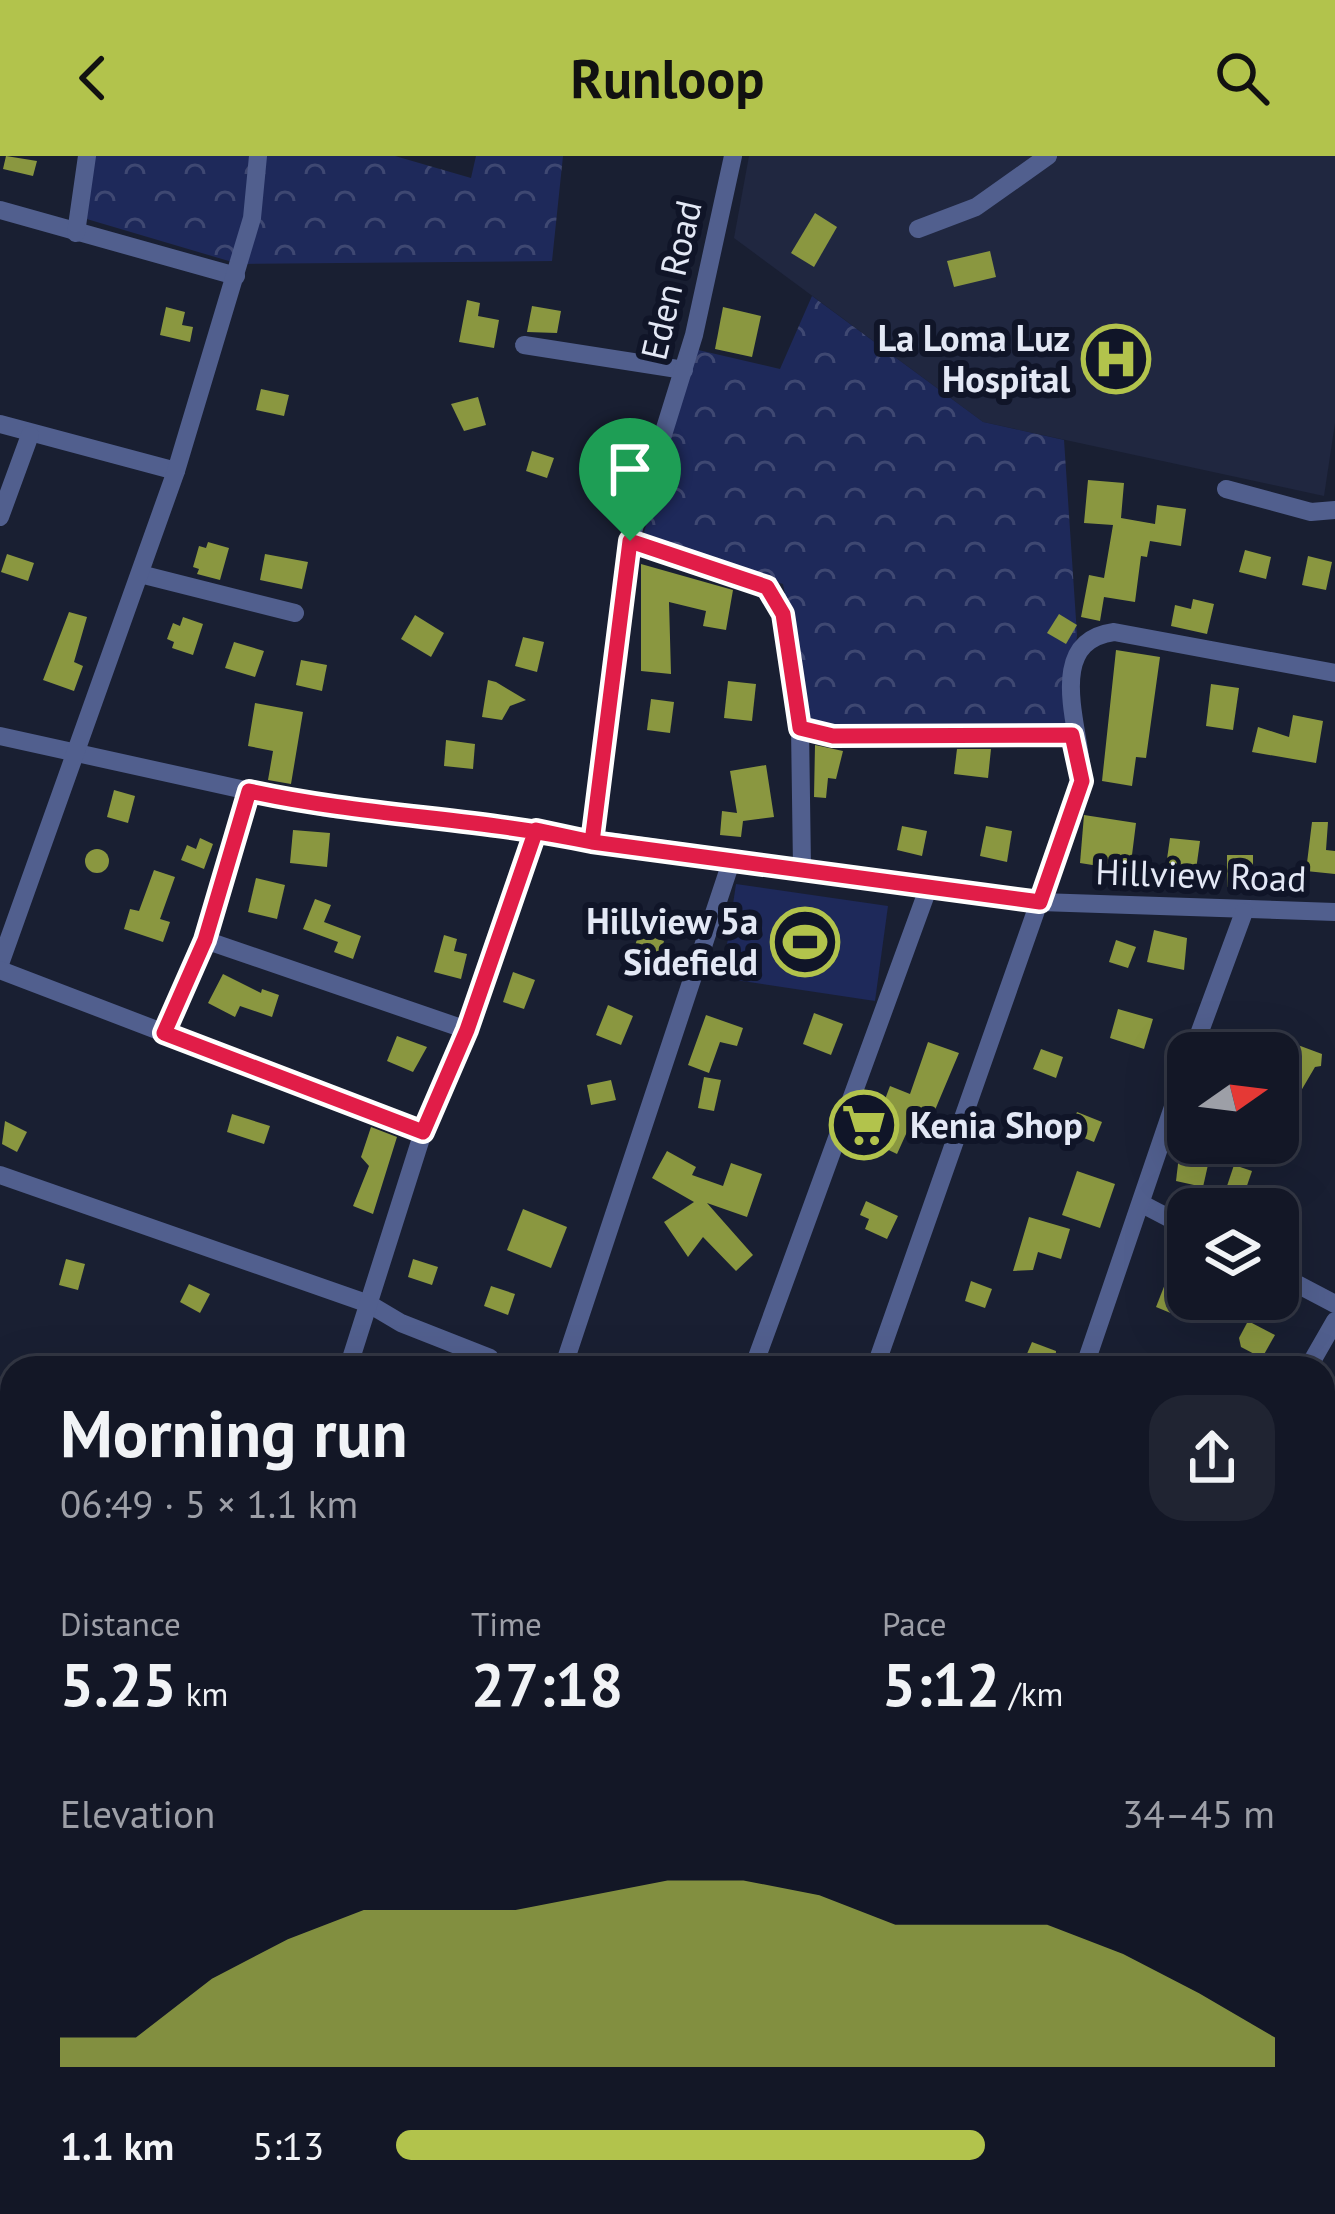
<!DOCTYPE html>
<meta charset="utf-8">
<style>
body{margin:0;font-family:"PT Sans",sans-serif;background:#202432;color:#f1f3f6;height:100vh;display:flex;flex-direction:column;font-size:45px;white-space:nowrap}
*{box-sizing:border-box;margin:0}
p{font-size:39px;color:#9d9fa7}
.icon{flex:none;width:66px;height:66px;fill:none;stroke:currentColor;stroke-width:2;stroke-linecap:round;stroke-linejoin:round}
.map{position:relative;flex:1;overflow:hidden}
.drawer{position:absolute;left:0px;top:1200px;width:1335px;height:858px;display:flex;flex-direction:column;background:#131726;border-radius:36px 36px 0 0;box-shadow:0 12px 48px #0002,0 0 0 3px #323643}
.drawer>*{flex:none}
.needle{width:78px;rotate:76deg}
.buttons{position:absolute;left:1167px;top:876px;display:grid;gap:24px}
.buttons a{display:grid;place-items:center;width:132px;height:132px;border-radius:24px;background:#131726;box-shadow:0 12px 48px #0002,0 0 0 3px #323643;font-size:60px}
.pin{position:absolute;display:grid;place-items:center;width:102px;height:102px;color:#fff;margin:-123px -51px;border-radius:50% 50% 50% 0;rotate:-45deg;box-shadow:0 0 12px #0007}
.pin .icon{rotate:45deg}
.round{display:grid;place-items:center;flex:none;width:126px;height:126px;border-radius:36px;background:#202432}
.summary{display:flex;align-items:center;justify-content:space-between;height:204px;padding:0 60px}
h1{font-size:66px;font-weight:700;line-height:90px}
.stats{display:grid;grid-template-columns:repeat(3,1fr);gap:18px;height:204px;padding:12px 60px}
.stats div{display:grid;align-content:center}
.stats b{font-size:60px;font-weight:700}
.stats small{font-size:33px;font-weight:400}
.stats p{font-size:33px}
.chart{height:336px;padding:24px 60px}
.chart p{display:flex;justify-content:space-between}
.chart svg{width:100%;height:216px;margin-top:12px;fill:#b2c34c;opacity:.7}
ul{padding:0 60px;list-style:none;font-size:39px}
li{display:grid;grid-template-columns:192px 144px 1fr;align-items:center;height:90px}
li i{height:30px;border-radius:15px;background:#b2c34c}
header{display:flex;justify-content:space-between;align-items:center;height:156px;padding:0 60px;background:#b2c34c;color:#111;font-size:54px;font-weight:700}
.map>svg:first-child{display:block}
.built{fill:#202740}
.grass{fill:url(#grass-dots)}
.forest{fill:url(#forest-crowns)}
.pitch{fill:#1e295a}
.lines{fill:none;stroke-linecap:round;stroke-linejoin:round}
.stream{stroke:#060141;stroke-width:6}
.building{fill:#8a9740}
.minor{stroke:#515f8e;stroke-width:18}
.route-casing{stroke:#fff;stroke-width:24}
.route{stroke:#e11d48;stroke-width:15}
.labels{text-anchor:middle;stroke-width:12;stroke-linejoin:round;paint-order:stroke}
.street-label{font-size:36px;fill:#e3e8f5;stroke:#101528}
.poi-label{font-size:36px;font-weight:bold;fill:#e3e8f5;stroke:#101528;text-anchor:end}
</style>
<header><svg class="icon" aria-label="back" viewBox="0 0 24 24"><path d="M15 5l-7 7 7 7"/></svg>Runloop<svg class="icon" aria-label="search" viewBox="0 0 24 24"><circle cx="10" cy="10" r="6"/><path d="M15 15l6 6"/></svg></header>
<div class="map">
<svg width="1335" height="2058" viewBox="0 0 1335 2058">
<defs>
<pattern id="grass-dots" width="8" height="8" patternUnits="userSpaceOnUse" patternTransform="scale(3)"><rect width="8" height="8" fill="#1e295a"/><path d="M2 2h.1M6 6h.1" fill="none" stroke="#3f4872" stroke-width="1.8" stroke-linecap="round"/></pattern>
<pattern id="forest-crowns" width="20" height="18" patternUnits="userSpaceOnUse" patternTransform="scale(3)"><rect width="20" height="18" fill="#1e295a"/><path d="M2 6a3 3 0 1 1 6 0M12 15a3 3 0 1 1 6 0" fill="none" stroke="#3f4872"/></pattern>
</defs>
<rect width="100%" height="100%" fill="#191f32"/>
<!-- built -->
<polygon class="built" points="749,0 1335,0 1335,267 1324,340 983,266 734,82"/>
<!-- grass -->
<polygon class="grass" points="12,2045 12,2046 886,2046 883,2058 11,2058"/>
<!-- forest -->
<g class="forest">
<polygon points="87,0 395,0 471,22 476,0 563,0 552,105 239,108 80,61"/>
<polygon points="812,140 983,266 1064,284 1077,479 1068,571 810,569 783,428 642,384 694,193 780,213"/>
<polygon points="0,1222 12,1227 11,2058 0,2058"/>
<polygon points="1323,1488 1335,1497 1335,2033 1323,2023"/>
</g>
<!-- pitch -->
<polygon class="pitch" points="736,728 888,750 875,845 722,822"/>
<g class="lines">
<!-- stream -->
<polyline class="stream" points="201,2058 202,2046"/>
</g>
<!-- building -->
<g class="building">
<polygon points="6,0 37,5 33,20 3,13"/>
<polygon points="815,57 837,71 814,111 791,97"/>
<polygon points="990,95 996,121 954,131 947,105"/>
<polygon points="467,144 480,147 478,160 499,164 494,192 459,186"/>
<polygon points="532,150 561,155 557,177 527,176"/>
<polygon points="166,151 185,156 182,169 193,171 190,186 160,179"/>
<polygon points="723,151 761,160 752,201 715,193"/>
<polygon points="656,160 675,163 670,193 650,190"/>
<polygon points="261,233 289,239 284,260 256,254"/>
<polygon points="478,241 486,269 464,275 451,248"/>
<polygon points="532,295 554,302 547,322 526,315"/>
<polygon points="1088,324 1124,327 1121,362 1155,368 1157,349 1186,353 1181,390 1150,385 1147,401 1141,400 1135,446 1104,441 1100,465 1081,461 1089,419 1104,422 1113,369 1084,367"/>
<polygon points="208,386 229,392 220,424 197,418 199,413 193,411 199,390 206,392"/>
<polygon points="1245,394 1271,401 1266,423 1239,416"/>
<polygon points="7,398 34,407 28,425 1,416"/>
<polygon points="265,398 308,406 302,433 260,424"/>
<polygon points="1308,400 1332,406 1326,434 1302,429"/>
<polygon points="641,408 733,434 726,474 703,470 706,455 669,446 671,518 641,515"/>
<polygon points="1193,443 1214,448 1207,478 1171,470 1175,449 1191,453"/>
<polygon points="69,456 87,461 74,506 83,510 74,535 43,524"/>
<polygon points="1059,458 1077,469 1066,488 1047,477"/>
<polygon points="415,459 444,477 431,501 401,483"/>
<polygon points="183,461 203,468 193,499 172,492 174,486 167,483 173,467 180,470"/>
<polygon points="523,481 544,486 537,516 515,510"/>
<polygon points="234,486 264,495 255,521 225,512"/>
<polygon points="1116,494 1160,501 1146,602 1136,601 1132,630 1102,625"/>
<polygon points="301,504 327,509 322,535 296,529"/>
<polygon points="488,524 496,526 526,544 510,550 502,564 482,561"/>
<polygon points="728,525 756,528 752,565 724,562"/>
<polygon points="1211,528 1239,532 1233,574 1206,570"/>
<polygon points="651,543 674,546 670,577 647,574"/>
<polygon points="255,547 303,556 291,628 268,624 273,595 248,590"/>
<polygon points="1293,559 1323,565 1316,607 1252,596 1258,571 1289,581"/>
<polygon points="446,584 475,588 473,613 444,610"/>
<polygon points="815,589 843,595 836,623 828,622 826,642 814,641"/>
<polygon points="957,593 991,593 988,622 954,618"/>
<polygon points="766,609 774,661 743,665 741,681 720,679 722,655 737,657 730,615"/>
<polygon points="114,634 135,640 128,667 107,661"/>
<polygon points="1084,659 1136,667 1130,715 1080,707"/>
<polygon points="1312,666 1328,666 1326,694 1335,695 1335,718 1306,715"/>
<polygon points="902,670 927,675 922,700 897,694"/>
<polygon points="986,670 1012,675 1007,706 980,700"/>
<polygon points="293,674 330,677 327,711 290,707"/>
<polygon points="200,682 213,688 204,713 181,704 187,689 196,693"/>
<polygon points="1170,682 1200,685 1195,721 1165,717"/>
<circle cx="97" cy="705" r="12"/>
<rect x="1227" y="699" width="26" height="32"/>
<polygon points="154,714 175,721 160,763 170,766 163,786 124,773 130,753 139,755"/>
<polygon points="256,722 285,729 277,763 248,756"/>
<polygon points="315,743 331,749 324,766 361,780 353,803 334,796 338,786 303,773"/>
<polygon points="1154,774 1187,782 1184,814 1147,806"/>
<polygon points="639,777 664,785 653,823 628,815 629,792 634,793"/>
<polygon points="444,779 457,783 454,795 467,798 461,823 434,816"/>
<polygon points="1116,784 1136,791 1128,812 1109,806"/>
<polygon points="513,816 535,824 524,853 503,846"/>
<polygon points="223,818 261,837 262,833 279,839 272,861 240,850 235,861 208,847"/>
<polygon points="608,849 633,860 621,889 596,879"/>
<polygon points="1118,853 1153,863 1144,893 1110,882"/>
<polygon points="814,857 843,868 831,899 803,888"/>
<polygon points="706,859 743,872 737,890 720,886 709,917 688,909"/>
<polygon points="397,880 427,891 413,916 387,905"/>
<polygon points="1287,885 1322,898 1321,910 1315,911 1298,940 1280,991 1278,894 1283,896"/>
<polygon points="928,886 959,897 927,973 911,967 897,998 853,977 865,946 881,954 890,930 910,938"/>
<polygon points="1041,893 1063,901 1056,922 1033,913"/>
<polygon points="704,921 721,924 714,955 698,952"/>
<polygon points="611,924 616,944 591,949 587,929"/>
<polygon points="1017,952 1042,961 1034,984 1009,975"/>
<polygon points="1077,956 1102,966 1094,986 1069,976"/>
<polygon points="232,958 270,970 264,988 227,976"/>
<polygon points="5,965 27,976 17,996 2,988"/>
<polygon points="371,971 397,981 373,1058 353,1050 369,1010 361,1001"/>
<polygon points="1181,983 1212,991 1203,1031 1176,1025"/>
<polygon points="667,995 696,1011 692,1019 723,1030 731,1007 762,1018 747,1061 707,1047 753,1099 736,1115 703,1081 688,1101 664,1066 694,1046 652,1022"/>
<polygon points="1234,1009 1252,1015 1239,1053 1221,1048"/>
<polygon points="1077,1015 1115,1028 1100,1072 1062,1059"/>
<polygon points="866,1045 898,1060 887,1083 865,1073 869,1063 860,1059"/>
<polygon points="523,1053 567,1071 551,1112 507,1094"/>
<polygon points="1029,1061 1070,1073 1061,1103 1038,1096 1033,1114 1013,1115"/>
<polygon points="66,1103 85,1108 78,1134 59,1129"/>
<polygon points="413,1103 438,1111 432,1129 408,1121"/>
<polygon points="1167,1123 1184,1129 1173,1158 1156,1151"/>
<polygon points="971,1125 992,1133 985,1152 965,1145"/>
<polygon points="189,1128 210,1138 200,1157 180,1146"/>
<polygon points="491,1130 515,1138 508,1159 484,1150"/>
<polygon points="1198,1143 1246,1143 1235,1164"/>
<polygon points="1248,1165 1275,1179 1262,1202 1241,1191 1239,1182"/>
<polygon points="1032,1186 1056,1195 1055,1212 1021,1212"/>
</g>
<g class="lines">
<!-- minor -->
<g class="minor">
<polyline points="0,54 236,120"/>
<polyline points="918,73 976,51 1048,0"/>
<polyline points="76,77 87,0"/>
<polyline points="524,189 684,214"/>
<polyline points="0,268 176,315"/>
<polyline points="1226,333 1311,356 1335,354"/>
<polyline points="0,361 30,279"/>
<polyline points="630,385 744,421 778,443 800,572 802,711"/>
<polyline points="140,418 295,457"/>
<polyline points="800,572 833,580 1072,579"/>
<polyline points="0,580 326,652 536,675 1040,746 1335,756"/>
<polyline points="592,686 630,385 694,179 733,0"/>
<polyline points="205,784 467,874"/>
<polyline points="0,808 176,315 252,62 258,0"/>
<polyline points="0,814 423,976"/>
<polyline points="163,877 205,784 249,635"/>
<polyline points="1192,897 1244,756"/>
<polyline points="0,1019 369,1148 401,1167 490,1202"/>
<polyline points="1144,1049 1188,1072"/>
<polyline points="1278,1118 1335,1148"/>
<polyline points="547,1211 549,1212"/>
<polyline points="348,1212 423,976 467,874 536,675"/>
<polyline points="563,1212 732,703"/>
<polyline points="753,1212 929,730"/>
<path d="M875 1212 1082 624C1083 578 1041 486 1114 476L1335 517"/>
<polyline points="1084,1212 1188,907"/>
<polyline points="1308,1212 1335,1165"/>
<polyline points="1323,1331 1335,1337"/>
<polyline points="1323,1483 1335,1493"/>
<polyline points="1323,1789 1335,1799"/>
</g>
</g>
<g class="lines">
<defs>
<path id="route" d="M630 385 592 686C479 662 363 660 249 635L205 784 164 877 423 976 467 874 536 674 592 686 1040 746 1082 625 1072 579 833 580 800 572 783 458 767 431 630 385"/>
</defs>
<!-- route casing -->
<use href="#route" class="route-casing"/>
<!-- route -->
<use href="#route" class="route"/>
</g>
<!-- icons -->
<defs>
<symbol id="hospital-ring" viewBox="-11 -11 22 22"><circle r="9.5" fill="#101528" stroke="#b2c34c" stroke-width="1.5"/><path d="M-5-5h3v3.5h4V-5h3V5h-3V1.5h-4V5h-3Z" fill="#b2c34c"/></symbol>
<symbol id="stadium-ring" viewBox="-11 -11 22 22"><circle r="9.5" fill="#101528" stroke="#b2c34c" stroke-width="1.5"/><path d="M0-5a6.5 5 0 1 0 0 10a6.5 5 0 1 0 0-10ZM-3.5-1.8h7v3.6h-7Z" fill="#b2c34c"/></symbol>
<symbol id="supermarket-ring" viewBox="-11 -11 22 22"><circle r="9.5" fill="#101528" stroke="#b2c34c" stroke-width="1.5"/><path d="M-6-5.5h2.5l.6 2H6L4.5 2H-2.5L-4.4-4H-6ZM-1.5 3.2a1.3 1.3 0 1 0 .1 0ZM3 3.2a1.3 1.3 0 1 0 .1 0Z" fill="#b2c34c"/></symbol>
</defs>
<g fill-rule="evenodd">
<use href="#hospital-ring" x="1078" y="165" width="76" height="76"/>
<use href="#stadium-ring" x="767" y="748" width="76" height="76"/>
<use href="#supermarket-ring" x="826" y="931" width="76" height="76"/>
</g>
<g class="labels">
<!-- street labels -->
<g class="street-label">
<text transform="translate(671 124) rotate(-77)" y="13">Eden Road</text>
<text transform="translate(1201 719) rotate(2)" y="13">Hillview Road</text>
</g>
<!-- poi labels -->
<g class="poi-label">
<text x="1070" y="195">La Loma Luz<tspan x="1070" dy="41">Hospital</tspan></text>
<text x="758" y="778">Hillview 5a<tspan x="758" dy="41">Sidefield</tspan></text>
<text x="910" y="982" text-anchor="start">Kenia Shop</text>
</g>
</g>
</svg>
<div class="buttons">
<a><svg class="needle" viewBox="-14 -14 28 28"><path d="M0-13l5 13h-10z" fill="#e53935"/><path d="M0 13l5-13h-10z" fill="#9d9fa7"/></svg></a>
<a><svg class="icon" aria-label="layers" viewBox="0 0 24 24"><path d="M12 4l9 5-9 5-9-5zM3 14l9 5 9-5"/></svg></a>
</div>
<div class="pin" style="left:630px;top:385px;background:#1e9e55"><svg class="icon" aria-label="arrive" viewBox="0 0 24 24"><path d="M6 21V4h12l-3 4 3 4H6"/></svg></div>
<section class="drawer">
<div class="summary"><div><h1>Morning run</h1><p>06:49 · 5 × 1.1 km</p></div><a class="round"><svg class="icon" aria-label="share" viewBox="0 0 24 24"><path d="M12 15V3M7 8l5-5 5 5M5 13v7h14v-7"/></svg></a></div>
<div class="stats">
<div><p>Distance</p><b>5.25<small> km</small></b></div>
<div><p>Time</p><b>27:18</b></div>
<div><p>Pace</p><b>5:12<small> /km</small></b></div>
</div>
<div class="chart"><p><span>Elevation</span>34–45 m</p>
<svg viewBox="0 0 160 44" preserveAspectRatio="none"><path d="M0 44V38L10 38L20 26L30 18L40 12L50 12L60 12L70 9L80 6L90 6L100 9L110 15L120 15L130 15L140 21L150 29L160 38V44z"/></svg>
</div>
<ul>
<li><b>1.1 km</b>5:13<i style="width:67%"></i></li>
</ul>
</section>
</div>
